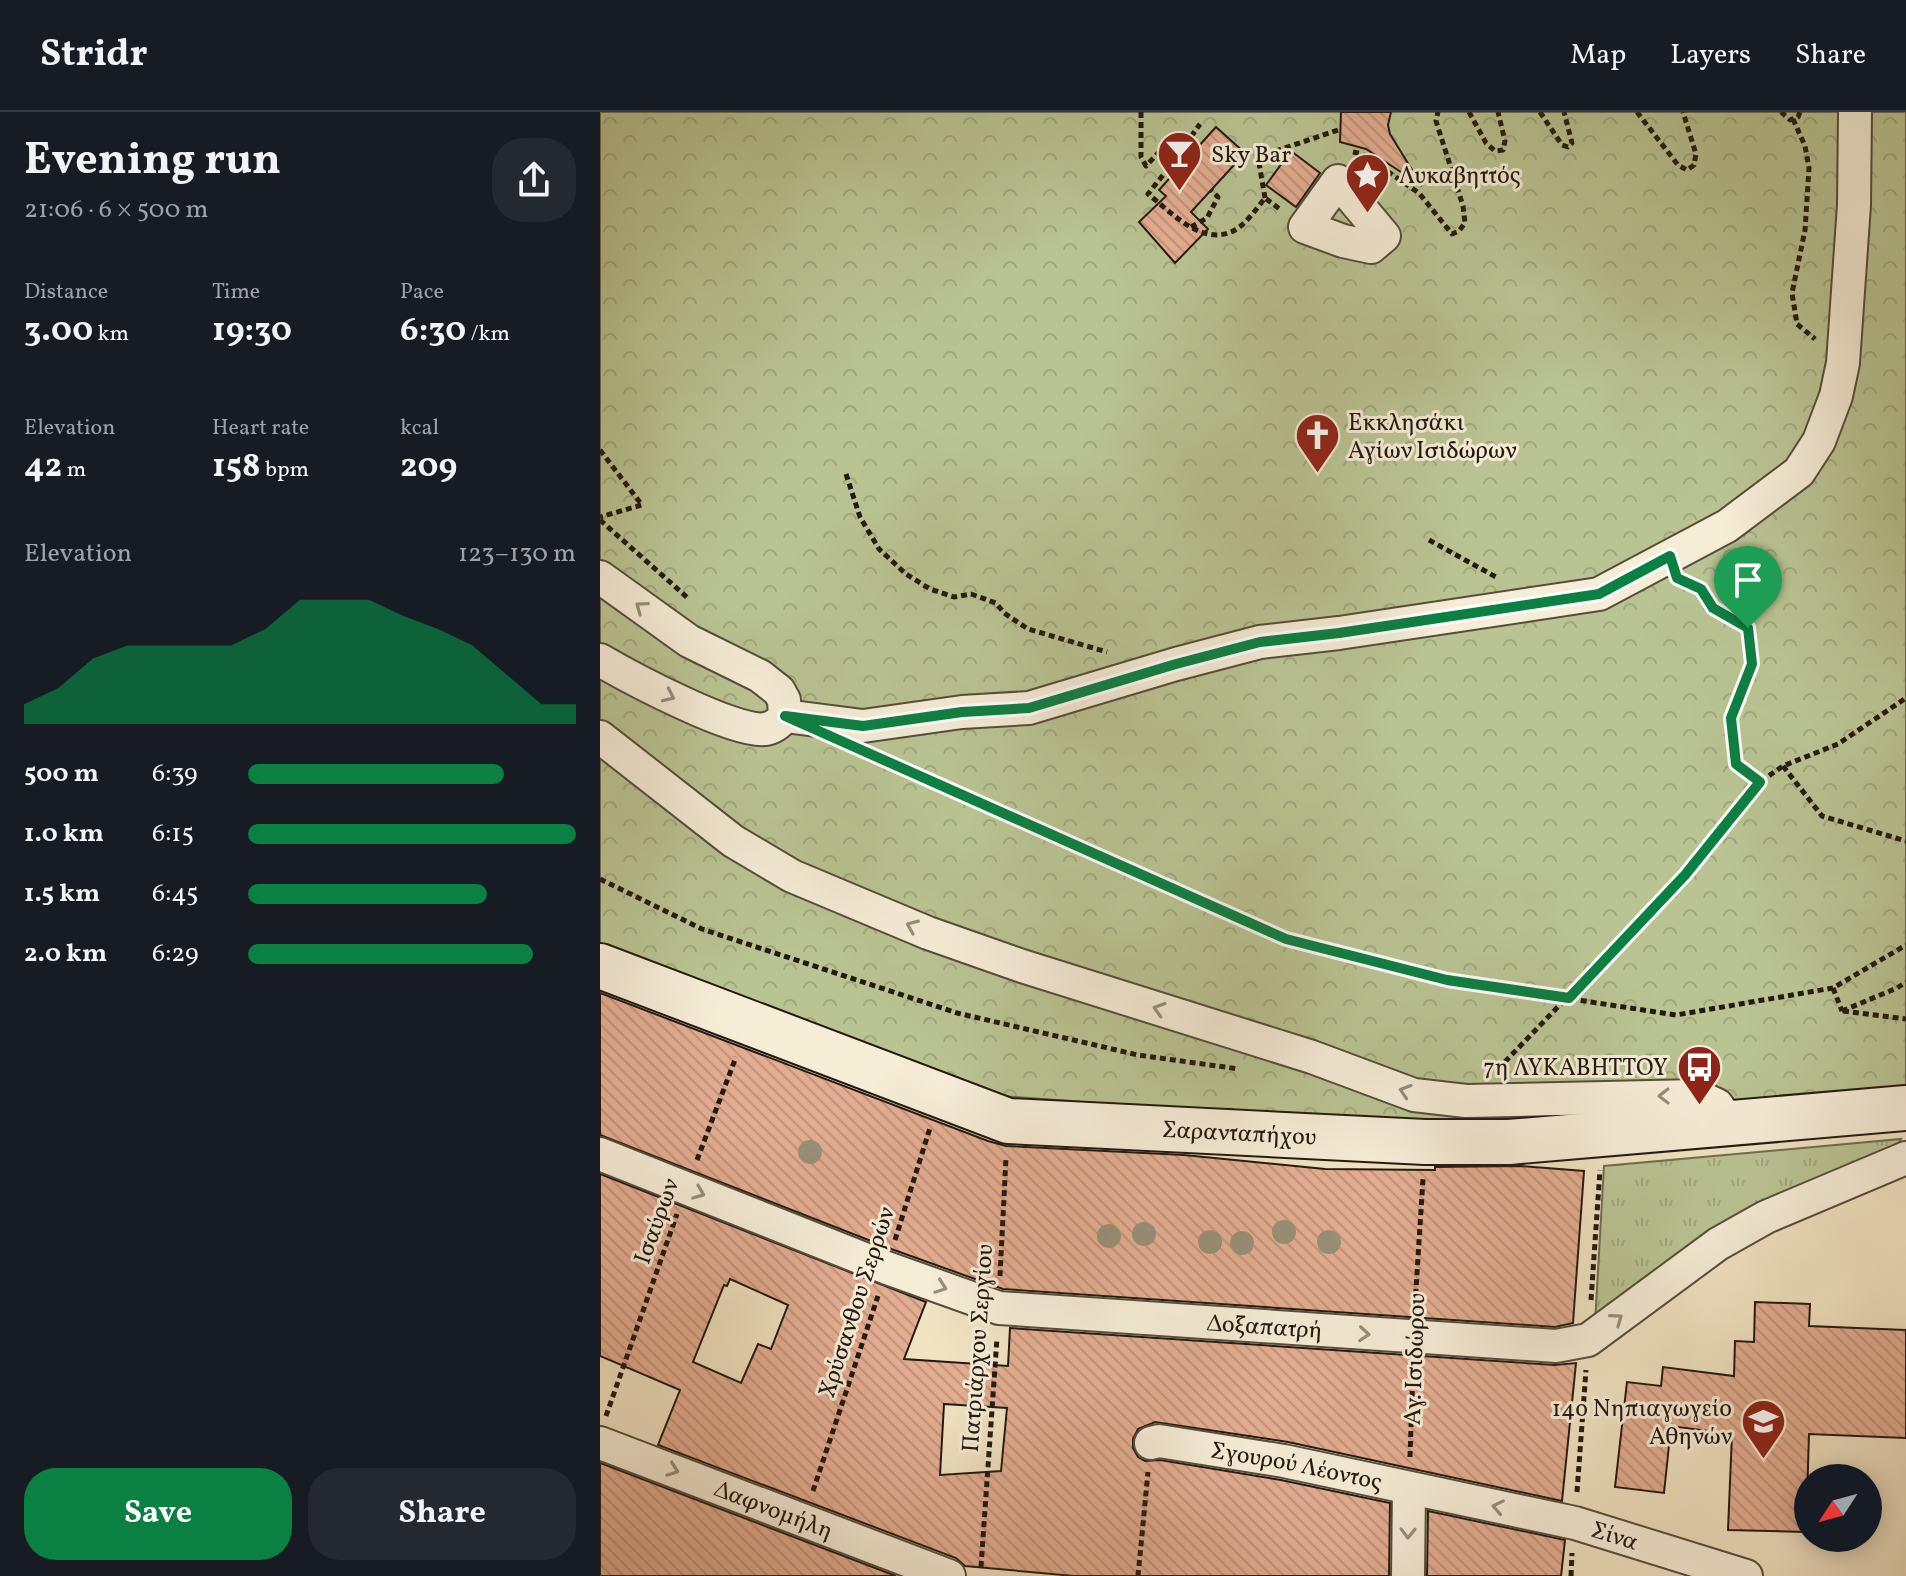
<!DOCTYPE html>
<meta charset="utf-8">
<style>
body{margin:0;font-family:Vollkorn,serif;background:#242831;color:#f1f3f6;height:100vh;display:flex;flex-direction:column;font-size:30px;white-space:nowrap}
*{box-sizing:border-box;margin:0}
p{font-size:26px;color:#9ea1a6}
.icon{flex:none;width:44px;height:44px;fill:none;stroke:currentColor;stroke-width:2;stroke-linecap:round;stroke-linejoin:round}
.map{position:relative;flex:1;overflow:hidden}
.drawer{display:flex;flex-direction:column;background:#171b24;width:600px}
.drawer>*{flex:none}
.needle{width:52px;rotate:234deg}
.fabs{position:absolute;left:1194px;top:1352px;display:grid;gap:16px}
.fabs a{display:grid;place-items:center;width:88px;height:88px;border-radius:50%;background:#171b24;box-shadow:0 4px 20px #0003;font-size:40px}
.pin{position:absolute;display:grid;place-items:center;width:68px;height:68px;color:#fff;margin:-82px -34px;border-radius:50% 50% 50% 0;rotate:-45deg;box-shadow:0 0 8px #0007}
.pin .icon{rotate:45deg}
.round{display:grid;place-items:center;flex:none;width:84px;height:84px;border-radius:32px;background:#242831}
.overview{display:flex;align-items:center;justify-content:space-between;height:136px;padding:0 24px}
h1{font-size:44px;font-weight:700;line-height:60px}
.stats{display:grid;grid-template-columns:repeat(3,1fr);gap:12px;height:136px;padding:8px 24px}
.stats div{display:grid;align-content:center}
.stats b{font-size:34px;font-weight:700}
.stats small{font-size:22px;font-weight:400}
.stats p{font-size:22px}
.chart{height:224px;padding:16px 24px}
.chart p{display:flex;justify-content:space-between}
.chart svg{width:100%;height:144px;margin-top:8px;fill:#0b8043;opacity:.7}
.primary-button{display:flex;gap:16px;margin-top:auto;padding:16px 24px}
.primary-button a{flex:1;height:92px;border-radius:32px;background:#0b8043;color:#fff;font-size:32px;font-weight:700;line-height:92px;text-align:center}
.primary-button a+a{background:#242831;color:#f1f3f6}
ul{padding:0 24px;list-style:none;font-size:26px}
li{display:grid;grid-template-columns:128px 96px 1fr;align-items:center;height:60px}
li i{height:20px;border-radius:10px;background:#0b8043}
header{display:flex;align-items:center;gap:48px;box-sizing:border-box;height:112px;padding:0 40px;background:#171b24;border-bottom:2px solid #363941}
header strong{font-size:38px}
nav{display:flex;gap:44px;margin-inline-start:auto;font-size:28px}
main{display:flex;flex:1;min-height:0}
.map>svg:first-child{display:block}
.forest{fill:url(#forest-crowns);stroke:#6e6e52;stroke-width:2}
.park{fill:url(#park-tufts);stroke:#6e6e52;stroke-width:2}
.building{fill:url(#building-back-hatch);stroke:#231911;stroke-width:2;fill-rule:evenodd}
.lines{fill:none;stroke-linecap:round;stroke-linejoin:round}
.street-casing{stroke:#564c3d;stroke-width:36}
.secondary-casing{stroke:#231911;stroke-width:48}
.path{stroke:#231911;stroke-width:5;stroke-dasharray:6 4;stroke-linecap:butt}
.street{stroke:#f6edd7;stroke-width:32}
.secondary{stroke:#f6edd7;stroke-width:44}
.tree{fill:#989076}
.oneway{stroke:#978e7e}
.route-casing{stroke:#fff;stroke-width:16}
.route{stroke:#0b8043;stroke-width:10}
.labels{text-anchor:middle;stroke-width:6;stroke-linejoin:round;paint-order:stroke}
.poi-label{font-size:24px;fill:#231911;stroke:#f6edd7;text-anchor:start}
.street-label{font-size:24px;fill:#231911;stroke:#f6edd7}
</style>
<header>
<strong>Stridr</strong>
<nav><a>Map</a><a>Layers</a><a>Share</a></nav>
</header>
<main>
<section class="drawer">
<div class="overview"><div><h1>Evening run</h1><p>21:06 · 6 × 500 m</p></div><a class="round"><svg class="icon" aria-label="share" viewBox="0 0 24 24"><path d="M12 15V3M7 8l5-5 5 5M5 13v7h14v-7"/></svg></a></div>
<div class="stats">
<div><p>Distance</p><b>3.00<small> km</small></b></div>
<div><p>Time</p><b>19:30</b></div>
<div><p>Pace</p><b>6:30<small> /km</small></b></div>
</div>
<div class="stats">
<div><p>Elevation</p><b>42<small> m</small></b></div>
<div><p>Heart rate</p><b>158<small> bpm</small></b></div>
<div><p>kcal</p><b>209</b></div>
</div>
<div class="chart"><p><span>Elevation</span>123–130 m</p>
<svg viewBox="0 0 160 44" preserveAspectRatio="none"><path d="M0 44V38L10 33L20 24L30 20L40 20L50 20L60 20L70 15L80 6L90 6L100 6L110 11L120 15L130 20L140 29L150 38L160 38V44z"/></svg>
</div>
<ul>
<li><b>500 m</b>6:39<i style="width:78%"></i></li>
<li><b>1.0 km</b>6:15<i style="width:100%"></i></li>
<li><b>1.5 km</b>6:45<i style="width:73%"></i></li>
<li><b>2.0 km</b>6:29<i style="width:87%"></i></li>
</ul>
<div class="primary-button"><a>Save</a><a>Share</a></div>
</section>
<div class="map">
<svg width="1306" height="1464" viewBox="0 0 1306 1464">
<defs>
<pattern id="forest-crowns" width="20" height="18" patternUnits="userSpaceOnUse" patternTransform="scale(2)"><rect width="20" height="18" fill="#bac493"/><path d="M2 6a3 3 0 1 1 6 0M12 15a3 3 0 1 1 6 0" fill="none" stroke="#a0a87e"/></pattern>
<pattern id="park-tufts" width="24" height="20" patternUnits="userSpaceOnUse" patternTransform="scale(2)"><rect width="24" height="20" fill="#bac493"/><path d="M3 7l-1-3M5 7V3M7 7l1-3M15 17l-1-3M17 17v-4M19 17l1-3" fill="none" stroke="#a0a87e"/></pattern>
<pattern id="building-back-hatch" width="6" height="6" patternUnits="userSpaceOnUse" patternTransform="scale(2)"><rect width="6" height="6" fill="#e3ad91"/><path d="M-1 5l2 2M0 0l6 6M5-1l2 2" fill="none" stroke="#c2947c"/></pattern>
</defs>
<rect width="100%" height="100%" fill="#f1e3c2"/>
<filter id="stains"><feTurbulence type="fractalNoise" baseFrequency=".0025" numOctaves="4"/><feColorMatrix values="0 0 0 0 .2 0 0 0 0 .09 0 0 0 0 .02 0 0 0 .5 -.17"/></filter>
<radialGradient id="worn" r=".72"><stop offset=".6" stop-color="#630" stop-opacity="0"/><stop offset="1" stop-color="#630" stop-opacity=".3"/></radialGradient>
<!-- forest -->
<polygon class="forest" points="0,0 1306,0 1306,979 933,1014 657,1003 374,982 0,837"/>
<!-- park -->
<polygon class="park" points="1301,1027 1296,1037 995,1212 1004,1054"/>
<!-- building -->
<g class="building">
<polygon points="741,0 791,0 788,13 790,22 822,74 766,37 740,30"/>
<polygon points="616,15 645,41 591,100 608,117 575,151 539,110 566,84 559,78"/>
<polygon points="691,39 720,61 696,95 666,73"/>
<polygon points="0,881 388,1029 406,1034 584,1043 725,1057 835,1058 835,1055 921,1054 984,1059 973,1211 955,1215 403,1177 294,1138 0,1023"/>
<path d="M0 1062 326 1190 304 1247 408 1254 410 1216 955 1253 976 1251 962 1389 688 1330 555 1310 538 1317 533 1327V1336L538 1345 545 1349 560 1348 681 1368 790 1391 789 1464H474L365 1454 356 1446 58 1333 80 1278 0 1244ZM130 1167 188 1193 171 1237 158 1232 141 1271 93 1250 124 1173 127 1174ZM344 1292 407 1296 401 1359 340 1363Z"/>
<polygon points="1155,1190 1210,1192 1209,1214 1306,1218 1306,1326 1209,1322 1206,1420 1128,1418 1132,1322 1071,1314 1064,1381 1015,1375 1027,1270 1061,1274 1063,1255 1134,1264 1135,1229 1154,1230"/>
<polygon points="0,1351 296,1464 0,1464"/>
<polygon points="828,1399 965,1428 961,1464 827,1464"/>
</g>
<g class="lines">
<defs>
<g id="street">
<polygon points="738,69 784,124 771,135 743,129 705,115"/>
<path d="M0 465 89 529 160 564 179 579 184 588 185 604C180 610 174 616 165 617 136 622 29 565 0 548"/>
<polyline points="185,604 263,614 362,600 429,596 576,552 660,530 739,521 999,482 1127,414 1199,360 1219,329 1236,284 1243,251 1254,93 1255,0"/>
<polyline points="0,625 133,729 192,764 328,821 422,854 712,945 814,983 866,989 1097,984 1117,993 1130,1012"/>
<path id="s1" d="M0 1042 287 1156 399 1196 956 1234 988 1228 1118 1132 1166 1105 1306 1046"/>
<path id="s2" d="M0 1331 349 1464"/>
<path id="s3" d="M551 1331 559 1329 684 1349 975 1411 1146 1464"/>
<polyline points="808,1464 809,1377"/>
</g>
<g id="secondary">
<path id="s4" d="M0 854 408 1009 825 1030H909L1306 996"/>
</g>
</defs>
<!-- street casing -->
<use href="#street" class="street-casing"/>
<!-- secondary casing -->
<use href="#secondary" class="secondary-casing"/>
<!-- path -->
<g class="path">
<path d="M541 0V45L546 54 559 40 574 49 548 82C571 100 603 136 635 118 646 112 657 96 665 86L681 98"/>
<polyline points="869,0 886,31 895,39 903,38 905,29 898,0"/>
<polyline points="940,0 962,33 968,35 972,31 964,0"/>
<polyline points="1037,0 1078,53 1087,58 1094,53 1096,42 1083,0"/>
<polyline points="1181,0 1190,8 1198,5 1200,0"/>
<polyline points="1193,7 1205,34 1209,56 1205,118 1192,181 1197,212 1215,227"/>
<polyline points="753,40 762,42 819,81 852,122 859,119 865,111 863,94 836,9 838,0"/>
<polyline points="574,49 600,12"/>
<polyline points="665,86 658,45 741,17"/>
<polyline points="591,115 607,106 618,85 611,78"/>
<polyline points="0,338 42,393 0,405"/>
<polyline points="246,362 260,405 279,437 306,462 330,477 354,485 371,482 396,491 404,501 428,517 507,540"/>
<polyline points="0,408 89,487"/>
<polyline points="829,428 896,465"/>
<polyline points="1086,470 1101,477 1113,496 1148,516 1152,552 1131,606 1136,652 1160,670"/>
<polyline points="276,645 686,827 847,868 1076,903 1233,876 1306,833"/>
<polyline points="1183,654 1222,704 1306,729"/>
<polyline points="0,767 102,817 357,901 538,943 639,957"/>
<polyline points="1233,876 1242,899"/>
<polyline points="1242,899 1297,876 1306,870"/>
<polyline points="1243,899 1306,907"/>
<polyline points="898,957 1085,763 1160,670 1183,654 1238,632 1306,586"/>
<polyline points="97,1048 136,945"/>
<polyline points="295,1128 330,1016"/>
<polyline points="400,1164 406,1046"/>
<polyline points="991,1188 1000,1058"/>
<polyline points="815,1193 823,1067"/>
<polyline points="6,1304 77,1102"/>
<polyline points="810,1345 813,1255"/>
<polyline points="213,1379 278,1184"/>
<polyline points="977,1380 986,1258"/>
<polyline points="381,1455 397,1226"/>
<polyline points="538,1464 548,1360"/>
<polyline points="971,1464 972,1441"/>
</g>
<!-- street -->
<use href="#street" class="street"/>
<!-- secondary -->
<use href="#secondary" class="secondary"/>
</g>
<!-- trees -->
<g class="tree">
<circle cx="210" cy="1040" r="12"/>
<circle cx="684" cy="1120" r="12"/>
<circle cx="544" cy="1122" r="12"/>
<circle cx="509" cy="1124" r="12"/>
<circle cx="610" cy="1130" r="12"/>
<circle cx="729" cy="1130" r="12"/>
<circle cx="642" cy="1131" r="12"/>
</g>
<!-- one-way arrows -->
<defs><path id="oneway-chevron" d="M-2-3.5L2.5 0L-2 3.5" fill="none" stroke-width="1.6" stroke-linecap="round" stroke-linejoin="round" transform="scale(2)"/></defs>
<g class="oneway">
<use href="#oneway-chevron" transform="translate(41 495) rotate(-144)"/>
<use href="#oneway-chevron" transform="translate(69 584) rotate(25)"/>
<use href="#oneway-chevron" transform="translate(312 814) rotate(-157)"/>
<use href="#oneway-chevron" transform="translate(559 897) rotate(-163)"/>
<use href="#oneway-chevron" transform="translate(805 979) rotate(-162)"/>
<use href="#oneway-chevron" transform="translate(1064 984) rotate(179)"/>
<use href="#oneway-chevron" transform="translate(99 1081) rotate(22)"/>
<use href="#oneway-chevron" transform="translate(341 1175) rotate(20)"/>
<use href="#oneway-chevron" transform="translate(1017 1207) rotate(-36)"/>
<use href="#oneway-chevron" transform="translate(764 1222) rotate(4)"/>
<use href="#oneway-chevron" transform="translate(73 1358) rotate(20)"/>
<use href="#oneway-chevron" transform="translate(898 1395) rotate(-169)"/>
<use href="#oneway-chevron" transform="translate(808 1421) rotate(91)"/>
</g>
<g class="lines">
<defs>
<polygon id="route" points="1070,444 1077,466 1101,477 1113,496 1148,516 1152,552 1131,606 1136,652 1160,670 1085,763 969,886 847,868 686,827 185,604 263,614 362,600 429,596 576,552 660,530 739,521 999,482"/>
</defs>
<!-- route casing -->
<use href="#route" class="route-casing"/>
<!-- route -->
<use href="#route" class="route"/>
</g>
<!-- icons -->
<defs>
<symbol id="bar-pin" viewBox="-11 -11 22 30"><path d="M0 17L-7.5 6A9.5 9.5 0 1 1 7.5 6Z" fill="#8f2418" stroke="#f6edd7"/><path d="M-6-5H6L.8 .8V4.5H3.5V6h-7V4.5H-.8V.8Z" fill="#fff"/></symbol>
<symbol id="sight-pin" viewBox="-11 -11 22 30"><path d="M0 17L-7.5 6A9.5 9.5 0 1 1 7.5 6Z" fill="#8f2418" stroke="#f6edd7"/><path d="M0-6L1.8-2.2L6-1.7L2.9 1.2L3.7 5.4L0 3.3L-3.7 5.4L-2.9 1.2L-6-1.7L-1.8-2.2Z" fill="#fff"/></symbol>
<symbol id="church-pin" viewBox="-11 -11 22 30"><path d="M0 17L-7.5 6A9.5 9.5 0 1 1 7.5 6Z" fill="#8f2418" stroke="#f6edd7"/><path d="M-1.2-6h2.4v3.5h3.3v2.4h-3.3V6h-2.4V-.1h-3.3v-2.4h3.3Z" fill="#fff"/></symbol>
<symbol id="bus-pin" viewBox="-11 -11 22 30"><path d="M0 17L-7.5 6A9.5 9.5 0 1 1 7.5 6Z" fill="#8f2418" stroke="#f6edd7"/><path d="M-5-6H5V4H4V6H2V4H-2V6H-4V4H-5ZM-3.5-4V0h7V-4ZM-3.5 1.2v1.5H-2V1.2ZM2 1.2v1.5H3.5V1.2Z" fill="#fff"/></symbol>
<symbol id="school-pin" viewBox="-11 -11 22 30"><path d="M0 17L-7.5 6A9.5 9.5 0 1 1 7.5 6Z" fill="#8f2418" stroke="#f6edd7"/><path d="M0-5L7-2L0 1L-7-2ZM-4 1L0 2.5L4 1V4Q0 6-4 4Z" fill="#fff"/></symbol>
</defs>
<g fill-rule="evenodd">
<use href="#bar-pin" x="554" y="16" width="51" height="69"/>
<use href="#sight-pin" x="742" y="38" width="51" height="69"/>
<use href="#church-pin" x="692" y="298" width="51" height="69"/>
<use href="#bus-pin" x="1074" y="930" width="51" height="69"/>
<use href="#school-pin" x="1138" y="1284" width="51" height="69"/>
</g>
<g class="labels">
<!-- poi labels -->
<g class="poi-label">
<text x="611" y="50">Sky Bar</text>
<text x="799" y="71">Λυκαβηττός</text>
<text x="748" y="318">Εκκλησάκι<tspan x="748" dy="28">Αγίων Ισιδώρων</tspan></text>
<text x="1068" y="963" text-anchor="end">7η ΛΥΚΑΒΗΤΤΟΥ</text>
<text x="1132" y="1304" text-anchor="end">14ο Νηπιαγωγείο<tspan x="1132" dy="28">Αθηνών</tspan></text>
</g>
<!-- street labels -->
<g class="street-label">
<text dy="8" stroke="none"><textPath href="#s4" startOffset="668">Σαρανταπήχου</textPath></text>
<text transform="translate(56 1109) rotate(-70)" y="8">Ισαύρων</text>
<text transform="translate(256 1190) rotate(-72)" y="8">Χρύσανθου Σερρών</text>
<text dy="8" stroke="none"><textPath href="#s1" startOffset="694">Δοξαπατρή</textPath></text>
<text transform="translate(377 1236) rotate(-86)" y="8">Πατριάρχου Σεργίου</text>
<text transform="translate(814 1247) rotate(-88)" y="8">Αγ. Ισιδώρου</text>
<text dy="8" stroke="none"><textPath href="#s3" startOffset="148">Σγουρού Λέοντος</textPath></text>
<text dy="8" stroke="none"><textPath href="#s2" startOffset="186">Δαφνομήλη</textPath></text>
<text dy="8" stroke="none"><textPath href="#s3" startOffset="474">Σίνα</textPath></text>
</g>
</g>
<rect width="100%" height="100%" filter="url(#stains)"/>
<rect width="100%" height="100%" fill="url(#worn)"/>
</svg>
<div class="fabs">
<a><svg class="needle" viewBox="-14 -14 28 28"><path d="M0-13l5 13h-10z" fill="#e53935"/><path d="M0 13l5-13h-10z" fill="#9ea1a6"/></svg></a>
</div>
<div class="pin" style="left:1148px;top:516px;background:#1e9e55"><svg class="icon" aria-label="arrive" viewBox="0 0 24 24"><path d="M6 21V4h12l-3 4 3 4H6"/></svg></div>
</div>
</main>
